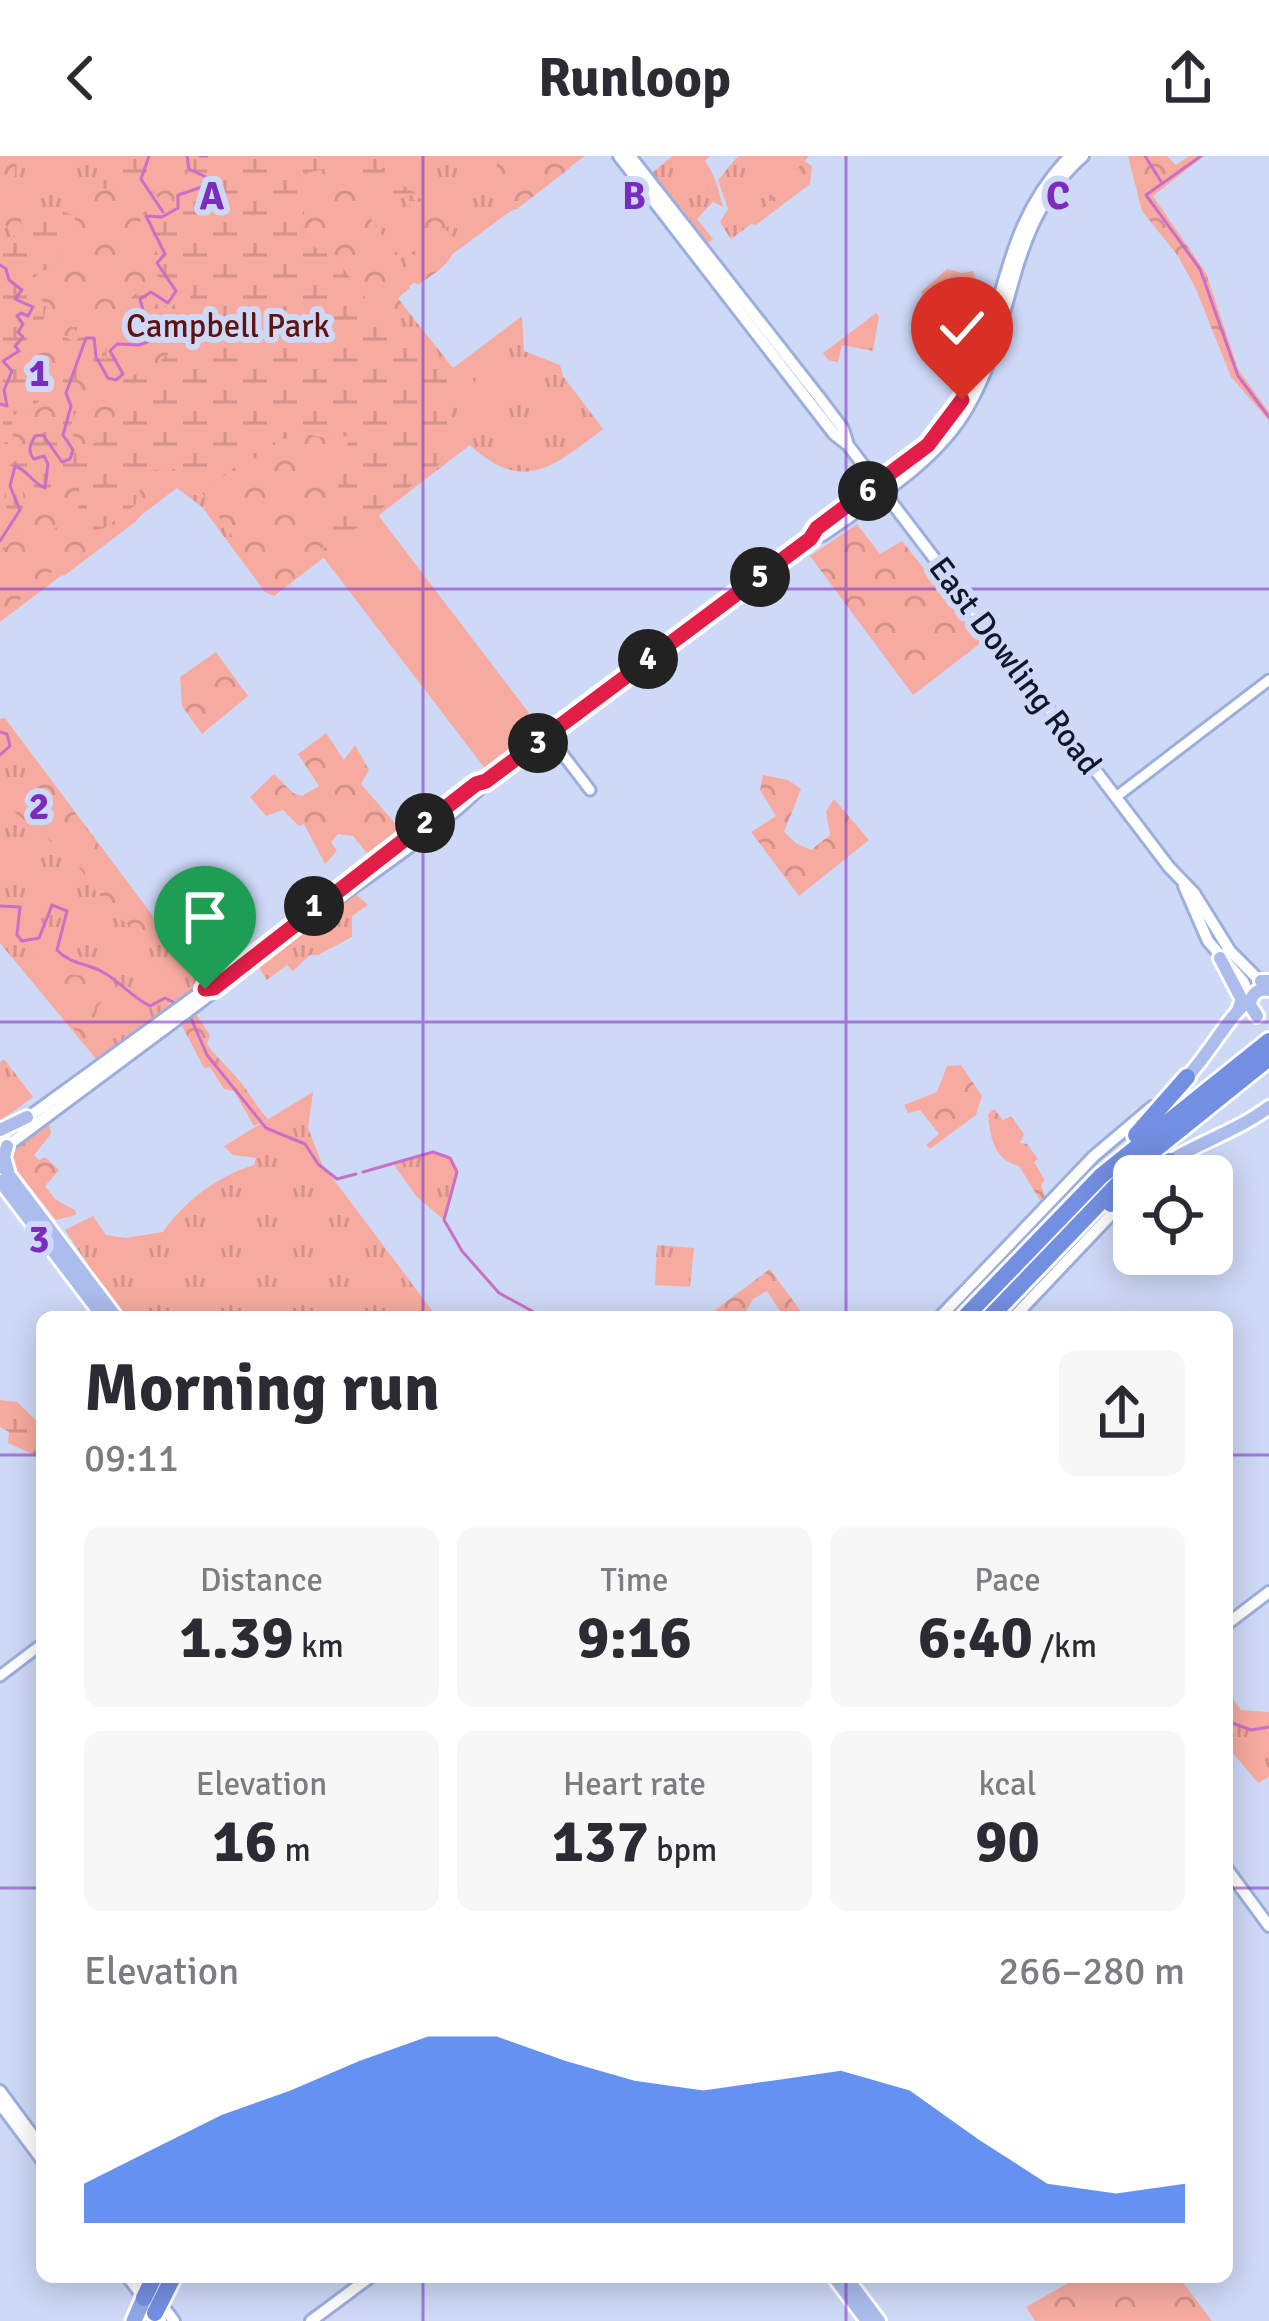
<!DOCTYPE html>
<meta charset="utf-8">
<style>
body{margin:0;font-family:Signika,sans-serif;background:#f7f7f7;color:#2b2b33;height:100vh;display:flex;flex-direction:column;font-size:45px;white-space:nowrap}
*{box-sizing:border-box;margin:0}
p{font-size:39px;color:#7c7c81}
.icon{flex:none;width:66px;height:66px;fill:none;stroke:currentColor;stroke-width:2;stroke-linecap:round;stroke-linejoin:round}
.map{position:relative;flex:1;overflow:hidden}
.details{position:absolute;left:36px;top:1155px;width:1197px;height:972px;display:flex;flex-direction:column;background:#fff;border-radius:18px;box-shadow:0 6px 30px #0003}
.details>*{flex:none}
.tools{position:absolute;left:1113px;top:999px;display:grid;gap:24px}
.tools a{display:grid;place-items:center;width:120px;height:120px;border-radius:18px;background:#fff;box-shadow:0 6px 30px #0003;font-size:60px}
.pin{position:absolute;display:grid;place-items:center;width:102px;height:102px;color:#fff;margin:-123px -51px;border-radius:50% 50% 50% 0;rotate:-45deg;box-shadow:0 0 12px #0007}
.pin .icon{rotate:45deg}
.km{position:absolute;width:60px;height:60px;margin:-30px;border-radius:50%;background:#222;color:#fff;font-size:33px;line-height:60px;text-align:center}
.round{display:grid;place-items:center;flex:none;width:126px;height:126px;border-radius:18px;background:#f7f7f7}
.headline{display:flex;align-items:center;justify-content:space-between;height:204px;padding:0 48px}
h1{font-size:66px;font-weight:800;line-height:90px}
.stats{display:grid;grid-template-columns:repeat(3,1fr);gap:18px;height:204px;padding:12px 48px}
.stats div{display:grid;align-content:center;border-radius:18px;background:#f7f7f7;text-align:center}
.stats b{font-size:60px;font-weight:800}
.stats small{font-size:33px;font-weight:400}
.stats p{font-size:33px}
.chart{height:336px;padding:24px 48px}
.chart p{display:flex;justify-content:space-between}
.chart svg{width:100%;height:216px;margin-top:12px;fill:#2563eb;opacity:.7}
header{display:flex;justify-content:space-between;align-items:center;height:156px;padding:0 48px;background:#fff;font-size:54px;font-weight:800}
.map>svg:first-child{display:block}
.grass{fill:url(#grass-tufts)}
.forest{fill:url(#forest-crowns)}
.wetland{fill:url(#wetland-marsh);fill-rule:evenodd}
.garden{fill:#f7aba0}
.lines{fill:none;stroke-linecap:round;stroke-linejoin:round}
.stream{stroke:#c970c6;stroke-width:3}
.tertiary-casing{stroke:#9caedd;stroke-width:15}
.secondary-casing{stroke:#9caedd;stroke-width:16}
.primary-casing{stroke:#fff;stroke-width:18}
.trunk-casing{stroke:#fff;stroke-width:21}
.motorway-casing{stroke:#fff;stroke-width:22}
.tertiary{stroke:#fff;stroke-width:9}
.secondary{stroke:#fff;stroke-width:10}
.primary{stroke:#abbced;stroke-width:12}
.trunk{stroke:#8fa6e7;stroke-width:15}
.motorway{stroke:#738fe1;stroke-width:16}
.route-casing{stroke:#fff;stroke-width:24}
.route{stroke:#e11d48;stroke-width:15}
.grid{fill:none;stroke:#7b2cbf;stroke-width:3;stroke-opacity:0.55}
.labels{text-anchor:middle;stroke-width:12;stroke-linejoin:round;paint-order:stroke}
.park-label{font-size:33px;fill:#60120e;stroke:#ced9f7}
.street-label{font-size:33px;fill:#111728;stroke:#ced9f7}
.grid-label{font-size:39px;text-anchor:middle;font-weight:bold;fill:#7b2cbf;stroke:#ced9f7;stroke-width:12;stroke-linejoin:round;paint-order:stroke}
</style>
<header><svg class="icon" aria-label="back" viewBox="0 0 24 24"><path d="M15 5l-7 7 7 7"/></svg>Runloop<svg class="icon" aria-label="share" viewBox="0 0 24 24"><path d="M12 15V3M7 8l5-5 5 5M5 13v7h14v-7"/></svg></header>
<div class="map">
<svg width="1269" height="2165" viewBox="0 0 1269 2165">
<defs>
<pattern id="grass-tufts" width="24" height="20" patternUnits="userSpaceOnUse" patternTransform="scale(3)"><rect width="24" height="20" fill="#f7aba0"/><path d="M3 7l-1-3M5 7V3M7 7l1-3M15 17l-1-3M17 17v-4M19 17l1-3" fill="none" stroke="#d3928a"/></pattern>
<pattern id="forest-crowns" width="20" height="18" patternUnits="userSpaceOnUse" patternTransform="scale(3)"><rect width="20" height="18" fill="#f7aba0"/><path d="M2 6a3 3 0 1 1 6 0M12 15a3 3 0 1 1 6 0" fill="none" stroke="#d3928a"/></pattern>
<pattern id="wetland-marsh" width="20" height="14" patternUnits="userSpaceOnUse" patternTransform="scale(3)"><rect width="20" height="14" fill="#f7aba0"/><path d="M1 5h8M5 5V1M11 12h8M15 12V8" fill="none" stroke="#d3928a"/></pattern>
</defs>
<rect width="100%" height="100%" fill="#ced9f7"/>
<!-- grass -->
<g class="grass">
<path d="M0 0H585L396 140 453 212 522 160 524 195 560 209 563 220 603 273C554 310 524 339 470 289L274 440 265 436 202 351 177 332 0 466Z"/>
<path d="M672 0H710L705 5C715 19 719 35 723 51L713 46 697 63 713 83 708 87 652 17Z"/>
<polygon points="738,0 809,0 751,68 731,83 720,66 728,53 718,24"/>
<polygon points="947,113 962,117 973,115 980,136 965,156 963,173 948,182 931,167 921,136"/>
<polygon points="876,157 879,160 873,195 842,189 838,206 828,204 823,197"/>
<polygon points="5,562 203,827 96,903 0,787 0,563"/>
<polygon points="356,738 368,749 352,760 352,781 318,799 310,799 293,815 287,809 267,824 258,810"/>
<polygon points="4,903 33,941 0,965 0,906"/>
<path d="M313 936 308 972 322 1008 437 1161H123L65 1074 93 1060 106 1079 126 1082 163 1076C184 1045 218 1020 254 1009L256 1002 233 999 224 990Z"/>
<polygon points="433,996 450,1002 457,1016 444,1064 416,1040 394,1009"/>
<polygon points="657,1089 694,1092 690,1131 655,1129"/>
<polygon points="1227,1535 1241,1554 1269,1556 1269,1621 1258,1627 1227,1590"/>
</g>
<!-- forest -->
<g class="forest">
<polygon points="0,0 16,0 14,32 23,72 17,83 0,62"/>
<polygon points="153,0 163,7 167,0 185,0 183,3 200,22 198,35 181,35 173,54 166,57 148,25"/>
<path d="M494 0H559L570 12 517 53 501 58C491 40 503 18 494 0Z"/>
<polygon points="1128,0 1167,0 1176,9 1189,0 1204,0 1153,40 1206,117 1238,213 1269,256 1269,265 1231,221 1196,133 1178,100 1142,55"/>
<polygon points="804,5 812,10 810,28 756,69 751,68"/>
<path d="M335 9 362 19C356 54 380 74 399 100L387 109 392 118 403 119 410 132 398 142 404 150 388 161 377 158 334 100 312 90 302 75 306 41 302 18Z"/>
<path d="M125 25 144 57 139 70 159 99 152 113 170 135 166 142 147 127 129 156 150 178 139 186H106L107 204 102 201 101 181 88 175 63 148 58 150 80 182 75 186 54 173 74 198 70 216 59 235 65 251 58 282 49 277 51 257C31 270 9 347 4 373L0 375V286L12 285V260L39 245 26 205 31 124 58 105 78 75 74 59 99 31 112 35Z"/>
<path d="M414 44 444 55 451 67 445 73 455 82C457 107 435 116 418 129L409 122 407 100 415 94 426 96 425 80 408 46Z"/>
<polygon points="182,131 191,137 188,151 175,168 176,190 154,211 129,221 121,206 129,197 168,179 149,151 152,145 166,153"/>
<path d="M90 203 107 234 126 244 86 300 78 296C68 266 65 243 83 216L82 206Z"/>
<path d="M302 277 325 282 354 279C336 302 346 316 343 342 337 386 306 413 274 440L202 337 242 305 261 301 277 285Z"/>
<path d="M48 290C73 310 82 318 79 351L49 378C107 372 126 374 146 314L175 313 178 321 135 366 64 420 54 415 38 424 37 431 0 457V421L6 418 0 398C20 378 28 355 21 327Z"/>
<polygon points="857,368 880,398 902,385 982,486 913,539 810,400"/>
<polygon points="216,496 248,540 202,578 182,550 180,521"/>
<polygon points="326,577 344,604 355,589 369,614 361,628 400,673 367,697 353,680 338,678 331,686 337,695 325,708 304,668 299,670 283,654 266,660 250,641 274,618 293,637 302,640 319,630 298,598"/>
<polygon points="45,617 165,778 156,786 123,765 93,732 66,691 50,685 6,649"/>
<polygon points="763,619 788,624 801,633 784,676 797,688 811,694 830,679 826,655 834,643 869,684 799,740 751,676 776,660 760,634"/>
<path d="M41 797C54 816 68 822 90 818L104 833 102 845 84 869 101 889 114 888 97 900 32 823 30 807Z"/>
<path d="M196 858 210 879 207 888C218 904 236 918 245 932 253 943 258 952 268 963L254 970 234 935 224 933 210 911 204 912 181 868Z"/>
<polygon points="961,909 982,940 976,959 930,993 926,989 939,978 920,954 908,957 904,949 937,936 947,910"/>
<path d="M994 953 1003 964 1011 960 1024 978 1020 987 1027 988 1038 1003 1034 1006 1045 1024 1041 1029 1045 1041 1040 1044 1019 1010C994 1004 990 981 988 958Z"/>
<polygon points="49,967 51,978 34,999 39,1004 45,1001 59,1014 45,1030 55,1043 76,1055 76,1059 56,1064 11,1007 12,995"/>
<polygon points="770,1113 805,1161 784,1161 767,1135 753,1143 743,1161 706,1161"/>
<polygon points="1079,2121 1179,2121 1212,2165 1035,2165 1026,2151"/>
</g>
<!-- wetland -->
<g class="wetland">
<path d="M104 0H153L148 25 166 57 174 50 175 38 199 34 200 22 185 13V0H374L386 19 417 38 401 41C352 20 361 3 302 18L306 41 302 75 312 90 334 100 377 158 409 173 448 225 450 252 447 282 455 296 321 399 343 345 333 314 352 280 325 282 302 277 278 285 261 301 242 305 196 342 183 332 175 313 147 314 135 349 104 372 45 387 41 379 49 378 79 351 81 328 76 313 62 312 48 291 55 312 49 339 40 340 28 322 21 326C27 355 21 378 0 398V375L4 373 0 364 7 359 5 319 12 306 23 303 31 277 40 275 44 260 51 255 49 277 59 281 65 251 59 235 60 223 70 216 74 198 47 177 53 173 74 186 80 181 58 151 62 147 88 175 101 181 102 201 106 204 105 186H139L149 178 129 156V144L147 127 166 142 170 136 152 113 159 99 139 69 144 55 125 25 111 35 103 32ZM182 132 191 138 188 151 175 168 176 191 154 211 129 221 121 207 129 197 169 187 168 179 149 152 152 146 171 153ZM90 203 107 234 126 244 85 300 78 296 70 271 77 254 70 236 84 216 82 206Z"/>
<polygon points="49,52 74,59 78,75 58,105 31,124 46,151 43,167 30,174 26,205 39,246 12,260 13,286 0,286 1,83 17,82 23,72 21,65"/>
<polygon points="0,1244 17,1246 42,1270 42,1299 37,1300 8,1287 9,1276 0,1271"/>
</g>
<!-- garden -->
<g class="garden">
<path d="M487 207 519 244 482 273C465 250 469 227 487 207Z"/>
<polygon points="378,359 542,574 487,615 323,401"/>
</g>
<g class="lines">
<!-- stream -->
<g class="stream">
<polyline points="149,0 141,23 163,56"/>
<polyline points="200,0 207,0"/>
<polyline points="1145,0 1162,27"/>
<polyline points="1201,0 1146,39 1200,113 1238,220 1269,261"/>
<polyline points="0,109 6,113 9,124 22,134 15,143 33,151 28,160 21,157 17,160 23,168 18,176 23,181 15,190 19,195 3,205 12,215 4,234 7,250 0,248"/>
<path d="M0 385 20 354 10 330 15 310C28 314 32 327 45 332L48 308 44 300 34 303C27 295 30 289 35 280L43 279 62 306 70 303 73 294 63 279 71 250 66 237 86 182H94L96 201 108 222 116 224 123 218 110 195 117 188 139 189 164 180 145 162 140 143 151 136 168 147 176 135 157 107 165 98 146 60 162 61 178 52V39L208 29V22L189 13 187 0"/>
<polyline points="0,576 7,578 10,590 0,599"/>
<path d="M0 750 20 751 17 779 22 785 39 782 52 749 67 755 57 794C70 808 85 807 101 815 120 825 131 841 150 850L165 842 177 848"/>
<polyline points="190,860 207,899 266,972 305,988 318,1008 337,1023 356,1018"/>
<polyline points="363,1016 433,996 450,1002 457,1016 444,1064 462,1095 499,1137 543,1161"/>
<polyline points="1227,1565 1251,1574 1269,1571"/>
</g>
<defs>
<g id="tertiary">
<polyline points="548,579 590,634"/>
<polyline points="1116,641 1269,524"/>
<polyline points="0,1520 42,1488"/>
</g>
<g id="secondary">
<polyline points="619,0 834,278 848,289 1169,711 1194,737 1230,795 1264,829"/>
<polyline points="630,0 822,245 843,273 847,286"/>
<path d="M810 383 823 379C875 342 936 307 968 251 1017 167 1004 70 1083 0"/>
<polyline points="1184,730 1208,785 1243,825 1251,842"/>
<path d="M310 758 319 756C377 713 443 672 491 621L810 383 817 372C868 334 931 300 962 243 1008 159 997 75 1070 0"/>
<polyline points="0,982 205,833 214,832"/>
<polyline points="3,993 203,844 310,758 314,750 476,628 486,625"/>
<polyline points="940,1161 1094,1000 1152,951"/>
<polyline points="1014,1161 1123,1046"/>
<polyline points="1227,1468 1269,1436"/>
<polyline points="1227,1713 1269,1770"/>
<polyline points="0,1935 42,1992"/>
<polyline points="0,1948 42,2004"/>
<polyline points="128,2121 161,2165"/>
<polyline points="141,2121 174,2165"/>
<polyline points="311,2165 370,2121"/>
</g>
<g id="primary">
<polyline points="1220,802 1242,844 1239,851"/>
<polyline points="1261,825 1269,825"/>
<path d="M1257 860 1250 849C1251 838 1258 832 1269 834"/>
<path d="M1187 921C1207 901 1232 855 1250 844"/>
<polyline points="0,974 27,961"/>
<polyline points="7,990 4,1001 8,1015"/>
<path d="M1170 1005C1202 985 1239 974 1269 951"/>
<polyline points="0,1007 116,1161"/>
<polyline points="0,1025 103,1161"/>
<polyline points="834,2121 867,2165"/>
<polyline points="846,2121 879,2165"/>
</g>
<polyline id="trunk" points="134,2165 144,2142"/>
<g id="motorway">
<polyline points="1136,979 1187,921"/>
<polyline points="1147,1020 1170,1005"/>
<polyline points="1111,1048 1134,1030"/>
<polyline points="965,1161 1101,1020 1269,885"/>
<polyline points="990,1161 1137,1008 1269,902"/>
<polyline points="144,2142 154,2121"/>
<polyline points="155,2157 173,2121"/>
</g>
</defs>
<!-- tertiary casing -->
<use href="#tertiary" class="tertiary-casing"/>
<!-- secondary casing -->
<use href="#secondary" class="secondary-casing"/>
<!-- primary casing -->
<use href="#primary" class="primary-casing"/>
<!-- trunk casing -->
<use href="#trunk" class="trunk-casing"/>
<!-- motorway casing -->
<use href="#motorway" class="motorway-casing"/>
<!-- tertiary -->
<use href="#tertiary" class="tertiary"/>
<!-- secondary -->
<use href="#secondary" class="secondary"/>
<!-- primary -->
<use href="#primary" class="primary"/>
<!-- trunk -->
<use href="#trunk" class="trunk"/>
<!-- motorway -->
<use href="#motorway" class="motorway"/>
</g>
<g class="lines">
<defs>
<polyline id="route" points="205,833 214,832 476,628 486,625 810,383 817,372 928,289 962,244"/>
</defs>
<!-- route casing -->
<use href="#route" class="route-casing"/>
<!-- route -->
<use href="#route" class="route"/>
</g>
<!-- grid -->
<path class="grid" d="M423 0V1161M846 0V1161M0 433H1269M0 866H1269M0 1299H42M1227 1299H1269M0 1732H42M1227 1732H1269M423 2121V2165M846 2121V2165"/>
<g class="labels">
<!-- park labels -->
<g class="park-label">
<text x="228" y="181">Campbell Park</text>
</g>
<!-- street labels -->
<g class="street-label">
<text transform="translate(1016 509) rotate(53)" y="12">East Dowling Road</text>
</g>
</g>
<g class="grid-label">
<text x="212" y="53">A</text>
<text x="634" y="53">B</text>
<text x="1058" y="53">C</text>
<text x="39" y="230">1</text>
<text x="39" y="663">2</text>
<text x="39" y="1096">3</text>
</g>
</svg>
<div class="tools">
<a><svg class="icon" aria-label="locate" viewBox="0 0 24 24"><circle cx="12" cy="12" r="6"/><path d="M12 2v4M12 18v4M2 12h4M18 12h4"/></svg></a>
</div>
<div class="pin" style="left:205px;top:833px;background:#1e9e55"><svg class="icon" aria-label="arrive" viewBox="0 0 24 24"><path d="M6 21V4h12l-3 4 3 4H6"/></svg></div>
<div class="pin" style="left:962px;top:244px;background:#d93025"><svg class="icon" aria-label="check" viewBox="0 0 24 24"><path d="M5 12l5 5 9-10"/></svg></div>
<b class="km" style="left:314px;top:750px">1</b>
<b class="km" style="left:425px;top:667px">2</b>
<b class="km" style="left:538px;top:587px">3</b>
<b class="km" style="left:648px;top:503px">4</b>
<b class="km" style="left:760px;top:421px">5</b>
<b class="km" style="left:868px;top:335px">6</b>
<section class="details">
<div class="headline"><div><h1>Morning run</h1><p>09:11</p></div><a class="round"><svg class="icon" aria-label="share" viewBox="0 0 24 24"><path d="M12 15V3M7 8l5-5 5 5M5 13v7h14v-7"/></svg></a></div>
<div class="stats">
<div><p>Distance</p><b>1.39<small> km</small></b></div>
<div><p>Time</p><b>9:16</b></div>
<div><p>Pace</p><b>6:40<small> /km</small></b></div>
</div>
<div class="stats">
<div><p>Elevation</p><b>16<small> m</small></b></div>
<div><p>Heart rate</p><b>137<small> bpm</small></b></div>
<div><p>kcal</p><b>90</b></div>
</div>
<div class="chart"><p><span>Elevation</span>266–280 m</p>
<svg viewBox="0 0 160 44" preserveAspectRatio="none"><path d="M0 44V36L10 29L20 22L30 17L40 11L50 6L60 6L70 11L80 15L90 17L100 15L110 13L120 17L130 27L140 36L150 38L160 36V44z"/></svg>
</div>
</section>
</div>
